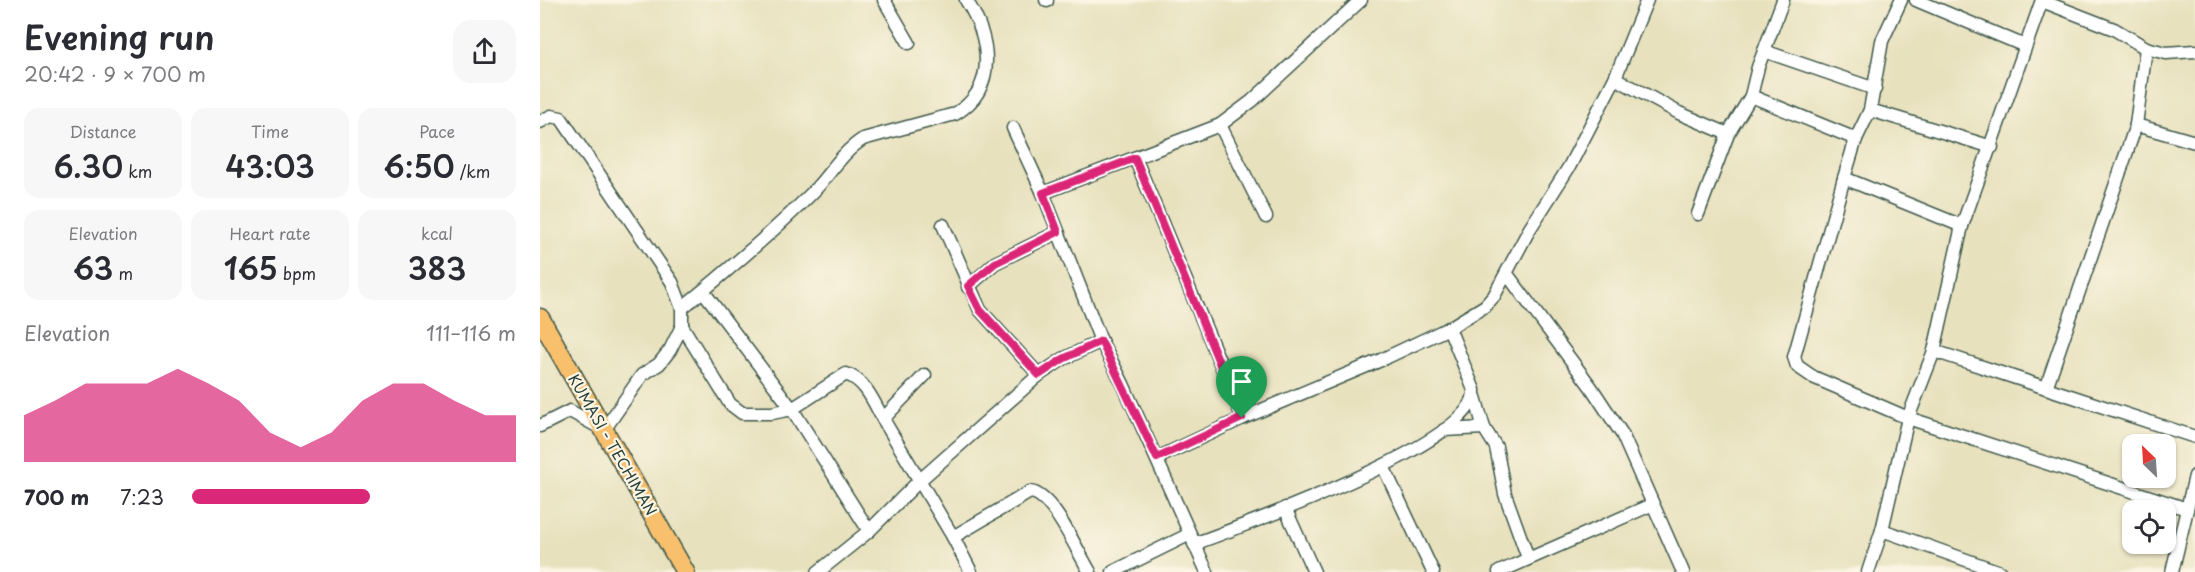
<!DOCTYPE html>
<meta charset="utf-8">
<style>
body{margin:0;font-family:"Playpen Sans",sans-serif;background:#f7f7f7;color:#2b2b33;height:100vh;display:flex;flex-direction:column;font-size:22px;white-space:nowrap}
*{box-sizing:border-box;margin:0}
p{font-size:20px;color:#7c7c81}
.icon{flex:none;width:33px;height:33px;fill:none;stroke:currentColor;stroke-width:2;stroke-linecap:round;stroke-linejoin:round}
.map{position:relative;flex:1;overflow:hidden}
.panel{display:flex;flex-direction:column;background:#fff;width:540px}
.panel>*{flex:none}
.needle{width:39px;rotate:335deg}
.controls{position:absolute;left:1582px;top:434px;display:grid;gap:12px}
.controls a{display:grid;place-items:center;width:54px;height:54px;border-radius:12px;background:#fff;box-shadow:0 2px 4px #0004;font-size:30px}
.pin{position:absolute;display:grid;place-items:center;width:51px;height:51px;color:#fff;margin:-62px -26px;border-radius:50% 50% 50% 0;rotate:-45deg;box-shadow:0 0 6px #0007}
.pin .icon{rotate:45deg}
.round{display:grid;place-items:center;flex:none;width:63px;height:63px;border-radius:18px;background:#f7f7f7}
.headline{display:flex;align-items:center;justify-content:space-between;height:102px;padding:0 24px}
h1{font-size:33px;font-weight:600;line-height:45px}
.stats{display:grid;grid-template-columns:repeat(3,1fr);gap:9px;height:102px;padding:6px 24px}
.stats div{display:grid;align-content:center;border-radius:15px;background:#f7f7f7;text-align:center}
.stats b{font-size:30px;font-weight:600}
.stats small{font-size:16px;font-weight:400}
.stats p{font-size:16px}
.chart{height:168px;padding:12px 24px}
.chart p{display:flex;justify-content:space-between}
.chart svg{width:100%;height:108px;margin-top:6px;fill:#db2777;opacity:.7}
ul{padding:0 24px;list-style:none;font-size:20px}
li{display:grid;grid-template-columns:96px 72px 1fr;align-items:center;height:45px}
li i{height:15px;border-radius:8px;background:#db2777}
main{display:flex;flex:1;min-height:0}
.map>svg:first-child{display:block}
.lines{fill:none;stroke-linecap:round;stroke-linejoin:round}
.minor-casing{stroke:#3d5649;stroke-width:15}
.highway-casing{stroke:#3d5649;stroke-width:21}
.minor{stroke:#fff;stroke-width:12}
.highway{stroke:#f8bf6c;stroke-width:18}
.route-casing{stroke:#fff;stroke-width:12}
.route{stroke:#db2777;stroke-width:8}
.labels{text-anchor:middle;stroke-width:4.5;stroke-linejoin:round;paint-order:stroke}
.street-label{font-size:15px;fill:#1f3d34;stroke:#fcf5e5}
</style>
<main>
<section class="panel">
<div class="headline"><div><h1>Evening run</h1><p>20:42 · 9 × 700 m</p></div><a class="round"><svg class="icon" aria-label="share" viewBox="0 0 24 24"><path d="M12 15V3M7 8l5-5 5 5M5 13v7h14v-7"/></svg></a></div>
<div class="stats">
<div><p>Distance</p><b>6.30<small> km</small></b></div>
<div><p>Time</p><b>43:03</b></div>
<div><p>Pace</p><b>6:50<small> /km</small></b></div>
</div>
<div class="stats">
<div><p>Elevation</p><b>63<small> m</small></b></div>
<div><p>Heart rate</p><b>165<small> bpm</small></b></div>
<div><p>kcal</p><b>383</b></div>
</div>
<div class="chart"><p><span>Elevation</span>111–116 m</p>
<svg viewBox="0 0 160 44" preserveAspectRatio="none"><path d="M0 44V25L10 19L20 12L30 12L40 12L50 6L60 12L70 19L80 32L90 38L100 32L110 19L120 12L130 12L140 19L150 25L160 25V44z"/></svg>
</div>
<ul>
<li><b>700 m</b>7:23<i style="width:55%"></i></li>
</ul>
</section>
<div class="map">
<svg width="1655" height="572" viewBox="0 0 1655 572">
<rect width="100%" height="100%" fill="#fcf5e5"/>
<filter id="ink" filterUnits="userSpaceOnUse"><feTurbulence type="fractalNoise" baseFrequency=".0167" numOctaves="2"/><feDisplacementMap in="SourceGraphic" scale="12" xChannelSelector="R" yChannelSelector="G"/><feConvolveMatrix kernelMatrix="1 2 1 2 8 2 1 2 1" color-interpolation-filters="sRGB"/></filter>
<filter id="wash" filterUnits="userSpaceOnUse"><feTurbulence type="fractalNoise" baseFrequency=".008" numOctaves="4" result="noise"/><feDisplacementMap in="SourceGraphic" scale="24" xChannelSelector="R" yChannelSelector="G"/><feGaussianBlur stdDeviation="1.35" result="paint"/><feColorMatrix in="noise" values="0 0 0 0 0 0 0 0 0 0 0 0 0 0 0 0 0 1.4 0 .05"/><feComposite in="paint" operator="in"/></filter>
<g filter="url(#wash)">
<rect width="100%" height="100%" fill="#e7e1bd"/>
</g>
<g filter="url(#ink)">
<g class="lines">
<defs>
<g id="minor">
<polyline points="344,0 369,43"/>
<polyline points="506,0 507,1"/>
<polyline points="1361,0 1342,41 1330,110 1316,139 1304,178 1422,226"/>
<polyline points="1376,0 1485,46"/>
<polyline points="1502,1 1574,29 1606,48 1626,53 1655,51"/>
<polyline points="1224,51 1335,89"/>
<polyline points="1075,78 1139,113 1188,134"/>
<polyline points="1211,96 1218,67 1243,0"/>
<polyline points="1330,110 1452,147"/>
<polyline points="0,122 11,116 21,118 132,282 142,308 142,326 130,350 119,364 102,375 64,430 30,411 0,426"/>
<polyline points="680,125 726,217"/>
<polyline points="1596,125 1655,142"/>
<polyline points="473,128 503,193 561,341"/>
<polyline points="595,158 703,418"/>
<polyline points="1304,178 1254,357 1257,366 1273,377 1368,418 1647,509"/>
<polyline points="503,193 680,125 712,101 821,0"/>
<polyline points="1158,214 1188,134 1211,96 1316,139"/>
<polyline points="403,225 440,310 499,375"/>
<polyline points="967,274 1051,387 1082,434 1143,572"/>
<polyline points="428,287 455,263 518,232"/>
<path d="M163 291 252 409 306 374C326 381 333 401 343 419"/>
<path d="M142 308C186 272 229 236 270 195 288 177 301 153 323 139L415 114C459 88 450 37 426 0"/>
<polyline points="142,326 190,404 202,413 232,413 252,409 329,531"/>
<polyline points="1394,351 1655,437"/>
<polyline points="385,375 343,419 413,537 431,572"/>
<polyline points="1506,388 1596,125 1606,48"/>
<polyline points="935,397 944,428 956,447 965,494 988,558"/>
<polyline points="904,430 944,428"/>
<polyline points="617,458 703,418 841,360 909,328 945,306 954,296 989,230 1029,167 1075,78 1107,0"/>
<polyline points="843,466 893,572"/>
<polyline points="745,508 774,572"/>
<polyline points="1342,530 1460,572"/>
<path d="M413 537 490 492C512 493 538 553 550 572"/>
<path d="M654 544C701 526 938 443 934 390L909 328"/>
<polyline points="278,572 329,531 379,481 499,375 523,359 561,341 583,384 667,572"/>
<polyline points="573,572 650,534"/>
<polyline points="959,572 1111,505"/>
<polyline points="1328,572 1342,530 1368,418 1394,351 1422,226 1502,0"/>
<polyline points="1632,572 1655,476"/>
</g>
<polyline id="highway" points="0,318 145,572"/>
</defs>
<!-- minor casing -->
<use href="#minor" class="minor-casing"/>
<!-- highway casing -->
<use href="#highway" class="highway-casing"/>
<!-- minor -->
<use href="#minor" class="minor"/>
<!-- highway -->
<use href="#highway" class="highway"/>
</g>
</g>
<g class="lines" filter="url(#ink)">
<defs>
<polygon id="route" points="595,158 702,418 617,458 561,341 523,359 499,375 440,310 428,286 455,263 518,232 503,193"/>
</defs>
<!-- route casing -->
<use href="#route" class="route-casing"/>
<!-- route -->
<use href="#route" class="route"/>
</g>
<g class="labels">
<!-- street labels -->
<g class="street-label">
<text transform="translate(72 445) rotate(60)" y="5">KUMASI - TECHIMAN</text>
</g>
</g>
</svg>
<div class="controls">
<a><svg class="needle" viewBox="-14 -14 28 28"><path d="M0-13l5 13h-10z" fill="#e53935"/><path d="M0 13l5-13h-10z" fill="#7c7c81"/></svg></a>
<a><svg class="icon" aria-label="locate" viewBox="0 0 24 24"><circle cx="12" cy="12" r="6"/><path d="M12 2v4M12 18v4M2 12h4M18 12h4"/></svg></a>
</div>
<div class="pin" style="left:702px;top:418px;background:#1e9e55"><svg class="icon" aria-label="arrive" viewBox="0 0 24 24"><path d="M6 21V4h12l-3 4 3 4H6"/></svg></div>
</div>
</main>
